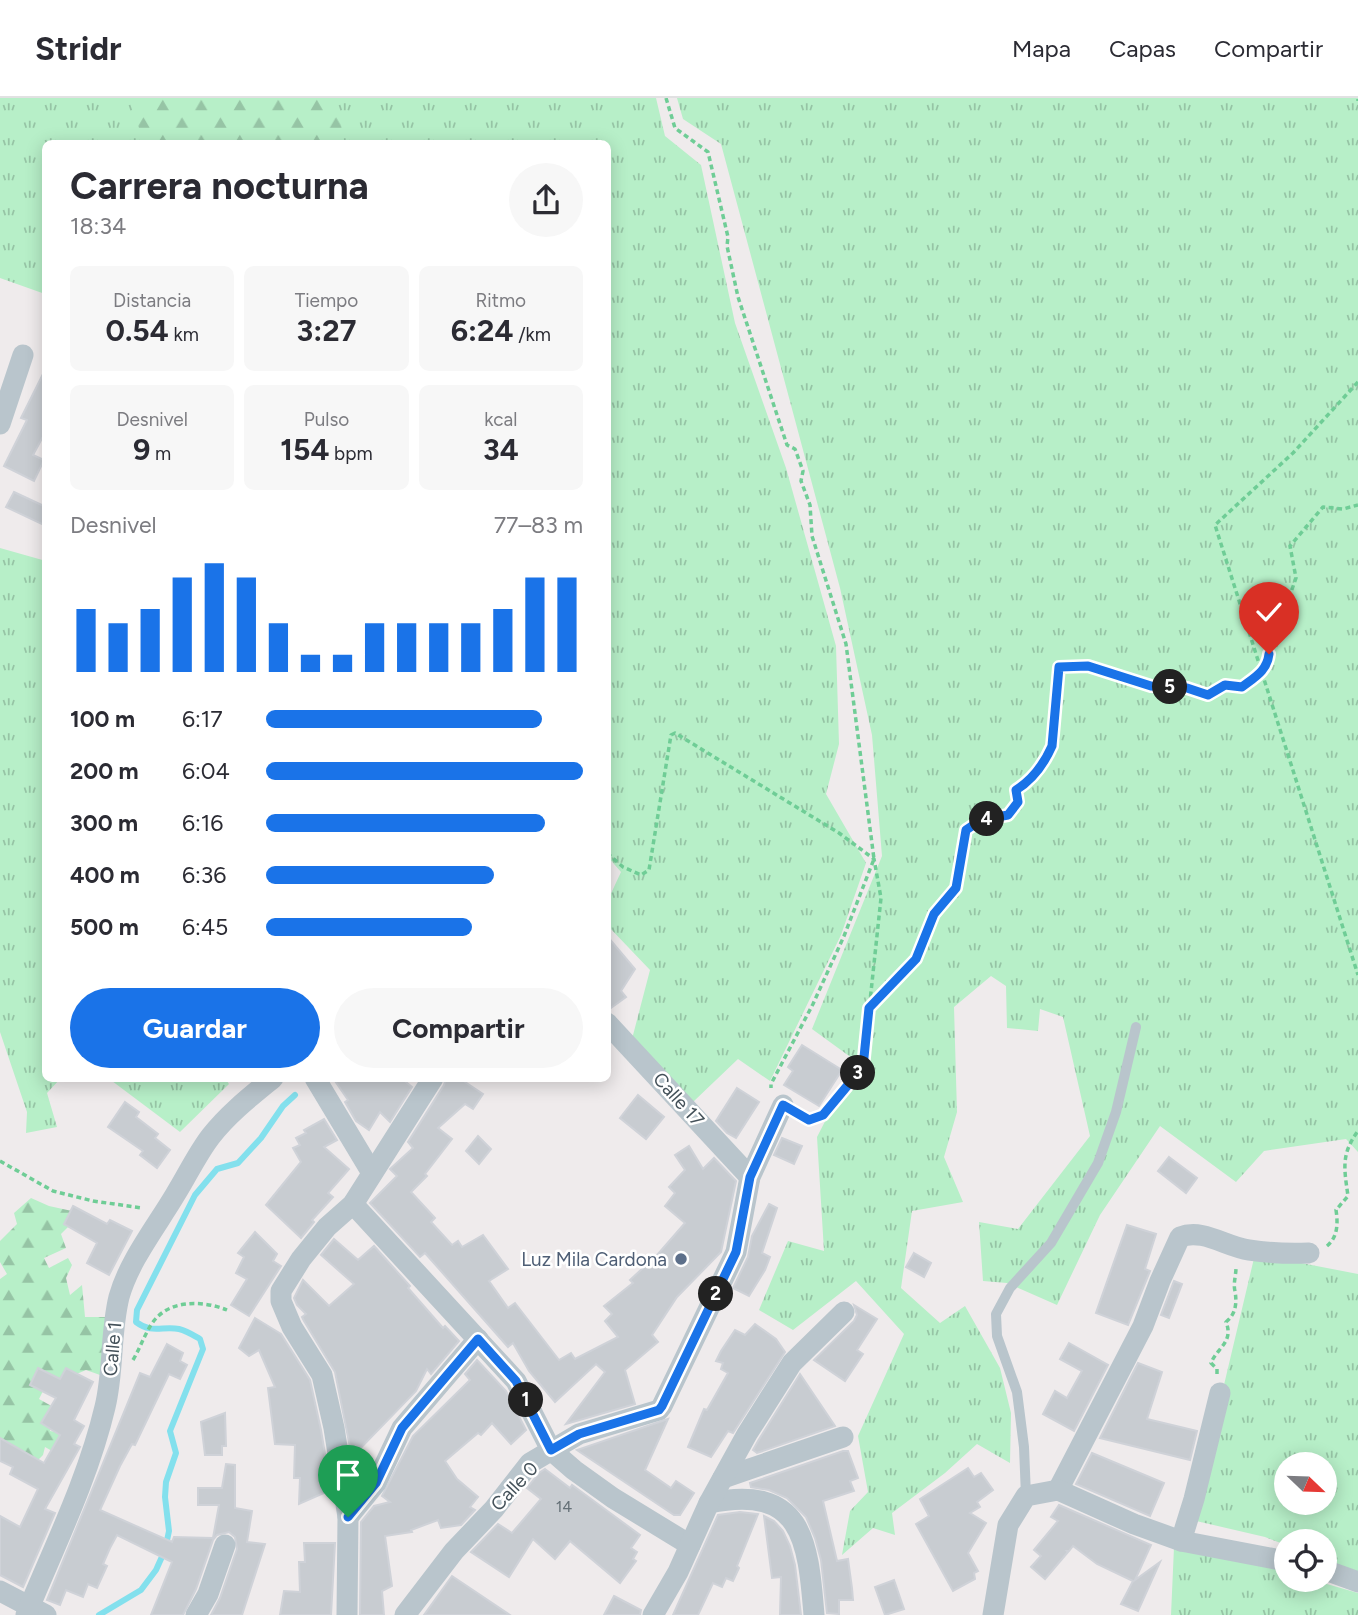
<!DOCTYPE html>
<html lang="es">
<meta charset="utf-8">
<style>
body{margin:0;font-family:Figtree,sans-serif;background:#f7f7f7;color:#2b2b33;height:100vh;display:flex;flex-direction:column;font-size:26px;white-space:nowrap}
*{box-sizing:border-box;margin:0}
p{font-size:23px;color:#7c7c81}
.icon{flex:none;width:38px;height:38px;fill:none;stroke:currentColor;stroke-width:2;stroke-linecap:round;stroke-linejoin:round}
.map{position:relative;flex:1;overflow:hidden}
.drawer{position:absolute;left:42px;top:42px;width:569px;height:942px;display:flex;flex-direction:column;background:#fff;border-radius:10px;box-shadow:0 4px 18px #0003}
.drawer>*{flex:none}
.needle{width:46px;rotate:113deg}
.fabs{position:absolute;left:1274px;top:1354px;display:grid;gap:14px}
.fabs a{display:grid;place-items:center;width:63px;height:63px;border-radius:50%;background:#fff;box-shadow:0 4px 18px #0003;font-size:35px}
.pin{position:absolute;display:grid;place-items:center;width:60px;height:60px;color:#fff;margin:-72px -30px;border-radius:50% 50% 50% 0;rotate:-45deg;box-shadow:0 0 7px #0007}
.pin .icon{rotate:45deg}
.km{position:absolute;width:35px;height:35px;margin:-18px;border-radius:50%;background:#222;color:#fff;font-size:19px;line-height:35px;text-align:center}
.round{display:grid;place-items:center;flex:none;width:74px;height:74px;border-radius:37px;background:#f7f7f7}
.overview{display:flex;align-items:center;justify-content:space-between;height:119px;padding:0 28px}
h1{font-size:38px;font-weight:700;line-height:52px}
.stats{display:grid;grid-template-columns:repeat(3,1fr);gap:10px;height:119px;padding:7px 28px}
.stats div{display:grid;align-content:center;border-radius:10px;background:#f7f7f7;text-align:center}
.stats b{font-size:30px;font-weight:700}
.stats small{font-size:19px;font-weight:400}
.stats p{font-size:19px}
.chart{height:196px;padding:14px 28px}
.chart p{display:flex;justify-content:space-between}
.chart svg{width:100%;height:126px;margin-top:7px;stroke:#1a73e8;stroke-width:6}
.primary-button{display:flex;gap:14px;margin-top:auto;padding:14px 28px}
.primary-button a{flex:1;height:80px;border-radius:42px;background:#1a73e8;color:#fff;font-size:28px;font-weight:700;line-height:80px;text-align:center}
.primary-button a+a{background:#f7f7f7;color:#2b2b33}
ul{padding:0 28px;list-style:none;font-size:23px}
li{display:grid;grid-template-columns:112px 84px 1fr;align-items:center;height:52px}
li i{height:18px;border-radius:9px;background:#1a73e8}
header{display:flex;align-items:center;gap:42px;box-sizing:border-box;height:98px;padding:0 35px;background:#fff;border-bottom:2px solid #e1e1e2}
header strong{font-size:33px}
nav{display:flex;gap:38px;margin-inline-start:auto;font-size:24px}
.map>svg:first-child{display:block}
.grass{fill:url(#grass-tufts);fill-rule:evenodd}
.forest{fill:url(#forest-firs)}
.lines{fill:none;stroke-linecap:round;stroke-linejoin:round}
.stream{stroke:#83e0ed;stroke-width:6}
.building{fill:#c8ccd1;stroke:#cfd2d8;stroke-width:2}
.path{stroke:#6fcd96;stroke-width:3.5;stroke-dasharray:5 3.5;stroke-linecap:butt}
.service{stroke:#b9c5cc;stroke-width:10}
.minor{stroke:#b9c5cc;stroke-width:21}
.route-casing{stroke:#fff;stroke-width:14}
.route{stroke:#1a73e8;stroke-width:9}
.service-dot{fill:#5c6f8a;stroke:#fff;stroke-width:2.5}
.labels{text-anchor:middle;stroke-width:5;stroke-linejoin:round;paint-order:stroke}
.number-label{font-size:16px;fill:#657077}
.street-label{font-size:19px;fill:#445159;stroke:#fff}
.service-label{font-size:19px;fill:#4e5e75;stroke:#fff;text-anchor:end}
</style>
<header>
<strong>Stridr</strong>
<nav><a>Mapa</a><a>Capas</a><a>Compartir</a></nav>
</header>
<div class="map">
<svg width="1358" height="1517" viewBox="0 0 1358 1517">
<defs>
<pattern id="grass-tufts" width="24" height="20" patternUnits="userSpaceOnUse" patternTransform="scale(1.75)"><rect width="24" height="20" fill="#b7efc8"/><path d="M3 7l-1-3M5 7V3M7 7l1-3M15 17l-1-3M17 17v-4M19 17l1-3" fill="none" stroke="#96c4a5"/></pattern>
<pattern id="forest-firs" width="22" height="20" patternUnits="userSpaceOnUse" patternTransform="scale(1.75)"><rect width="22" height="20" fill="#b7efc8"/><path d="M5 1l3.5 6h-7zM16 11l3.5 6h-7z" fill="#96c4a5"/></pattern>
</defs>
<rect width="100%" height="100%" fill="#efebec"/>
<!-- grass -->
<g class="grass">
<polygon points="0,0 656,0 665,38 701,67 735,225 786,370 836,548 839,646 826,696 866,765 841,837 770,983 738,961 693,1004 632,941 650,872 607,827 607,804 621,774 607,758 607,46 46,46 45,196 0,180"/>
<polygon points="677,0 1358,0 1358,1054 1346,1041 1264,1053 1236,1084 1160,1028 1100,1117 1057,1207 1007,1185 983,1183 979,1124 1018,1131 1090,1038 1063,919 1040,911 1038,933 1007,930 1006,888 991,878 954,909 957,1014 944,1059 963,1104 912,1113 901,1190 940,1225 965,1208 1000,1270 1011,1315 1010,1365 977,1346 945,1375 892,1415 895,1437 873,1430 842,1457 850,1413 868,1394 858,1338 904,1236 856,1183 793,1232 759,1212 788,1143 824,1153 817,1039 856,963 812,931 882,758 872,637 840,490 721,46 683,21"/>
<polygon points="0,450 46,463 46,980 61,980 47,995 57,1029 26,1035 27,1014 0,934"/>
<polygon points="108,980 225,980 229,986 180,1034"/>
<path d="M1255 1156 1358 1176V1474L1325 1462V1444H1286V1447L1265 1439 1192 1422ZM1286 1367H1325V1405H1286Z"/>
<polygon points="1174,1449 1247,1463 1286,1474 1286,1482 1313,1482 1358,1495 1358,1517 1171,1517"/>
</g>
<!-- forest -->
<g class="forest">
<polygon points="129,0 337,0 344,45 144,45"/>
<polygon points="31,1100 49,1108 72,1113 69,1128 61,1136 66,1150 44,1160 49,1170 68,1160 72,1167 66,1180 70,1197 82,1187 85,1219 107,1219 100,1277 86,1272 72,1278 47,1285 39,1301 55,1310 50,1333 62,1335 52,1353 45,1349 43,1357 36,1364 0,1351 0,1181 7,1176 0,1164 0,1143 17,1126 14,1115"/>
</g>
<g class="lines">
<!-- stream -->
<path class="stream" d="M99 1517 141 1492 156 1472 165 1452 169 1433 165 1399 166 1384 176 1355 170 1333 203 1251 200 1241C193 1237 187 1233 179 1231 162 1228 152 1236 136 1224L137 1212 195 1097 217 1071 238 1065 261 1040 283 1008 295 997"/>
</g>
<!-- building -->
<g class="building">
<polygon points="46,270 46,333 33,357 44,362 34,383 4,368 27,322 21,320"/>
<polygon points="14,394 46,409 46,428 6,409"/>
<polygon points="607,838 635,871 621,893 626,899 608,912"/>
<polygon points="802,947 842,972 819,1008 784,987 793,973 788,969"/>
<polygon points="333,980 401,980 412,989 390,1024 380,1014 369,1032 356,1023 345,1004 348,1002"/>
<polygon points="446,980 459,980 483,996 473,1011 465,1006 438,1030 452,1041 425,1076 427,1078 411,1094 435,1120 431,1124 452,1147 458,1143 462,1149 483,1137 508,1171 489,1183 508,1210 515,1205 559,1262 571,1255 575,1261 618,1239 605,1223 612,1216 604,1208 633,1185 630,1182 658,1156 685,1125 665,1108 675,1095 669,1089 685,1072 675,1057 689,1048 703,1071 714,1060 736,1083 721,1154 677,1199 652,1237 658,1244 625,1272 635,1306 566,1326 605,1274 596,1266 555,1304 529,1273 513,1245 508,1249 425,1155 420,1159 370,1105 397,1078 390,1071 413,1050 408,1044 444,987"/>
<polygon points="737,990 759,1004 736,1040 727,1035 716,1023"/>
<polygon points="638,997 664,1019 646,1041 620,1020"/>
<polygon points="125,1004 139,1014 136,1019 158,1036 155,1040 170,1052 157,1070 140,1057 143,1053 108,1029"/>
<polygon points="324,1021 337,1042 324,1049 349,1071 328,1095 333,1099 312,1122 314,1124 301,1140 266,1107 301,1064 293,1050 300,1047 296,1040 306,1035 304,1032"/>
<polygon points="478,1038 491,1051 479,1066 466,1053"/>
<polygon points="782,1040 802,1048 794,1066 774,1057"/>
<polygon points="1169,1059 1197,1080 1186,1095 1158,1073"/>
<polygon points="769,1106 777,1110 762,1155 770,1159 765,1172 749,1198 733,1190 748,1159 752,1138"/>
<polygon points="73,1108 107,1126 110,1122 132,1133 109,1177 87,1165 97,1145 64,1126"/>
<polygon points="1127,1127 1156,1136 1145,1171 1150,1173 1128,1227 1096,1215"/>
<polygon points="255,1134 277,1156 273,1163 281,1168 249,1218 231,1207 247,1181 236,1175 244,1159 238,1155"/>
<polygon points="334,1141 358,1162 374,1148 410,1188 408,1190 443,1230 445,1228 459,1243 431,1276 427,1271 416,1293 352,1359 335,1274 304,1223 302,1219 306,1216 297,1207 294,1200 303,1182 329,1208 354,1186 321,1157"/>
<polygon points="914,1155 931,1165 924,1179 906,1169"/>
<polygon points="1174,1183 1182,1186 1169,1220 1161,1217"/>
<polygon points="854,1207 877,1221 857,1252 863,1256 845,1283 814,1262 854,1223 857,1217"/>
<polygon points="255,1220 281,1236 310,1282 321,1332 331,1392 299,1406 300,1380 294,1380 295,1347 275,1346 268,1290 275,1289 259,1252 249,1258 239,1250"/>
<polygon points="755,1226 776,1241 785,1254 733,1335 728,1333 711,1359 688,1349 704,1311 707,1312 728,1275 721,1271 723,1265 716,1263 721,1253 735,1232 745,1237"/>
<polygon points="1069,1245 1108,1267 1074,1333 1043,1316 1055,1293 1067,1300 1082,1273 1060,1261"/>
<polygon points="167,1246 183,1255 180,1263 187,1267 180,1281 169,1276 135,1347 132,1346 120,1368 100,1412 172,1444 174,1439 213,1440 219,1407 198,1407 198,1390 222,1390 226,1366 235,1367 235,1410 252,1413 247,1444 265,1446 242,1517 211,1517 220,1500 237,1451 235,1439 229,1434 217,1437 213,1442 196,1491 183,1517 151,1517 172,1464 117,1437 110,1450 103,1466 107,1468 97,1490 88,1486 83,1499 66,1492 60,1507 47,1502 140,1275 150,1279"/>
<polygon points="477,1262 506,1293 526,1332 511,1346 492,1325 481,1337 478,1335 445,1363 457,1381 478,1399 470,1409 475,1412 461,1427 441,1430 438,1422 411,1432 412,1434 385,1438 392,1488 382,1493 384,1517 360,1517 361,1424 374,1408 390,1404 382,1398 413,1338 470,1282 465,1276"/>
<polygon points="1138,1265 1162,1274 1147,1321 1197,1333 1190,1362 1100,1340"/>
<polygon points="38,1270 60,1281 66,1270 93,1284 74,1322 84,1328 74,1346 80,1349 45,1411 55,1415 23,1489 0,1477 0,1418 20,1429 38,1391 10,1376 13,1369 0,1363 0,1340 44,1365 60,1337 41,1325 56,1300 30,1287"/>
<polygon points="800,1276 835,1328 757,1355 753,1352 758,1343"/>
<polygon points="225,1315 226,1348 222,1348 222,1357 205,1357 201,1324"/>
<polygon points="668,1321 645,1372 671,1390 676,1383 694,1395 680,1417 674,1417 577,1352"/>
<polygon points="843,1353 848,1353 858,1380 850,1383 854,1393 823,1403 837,1463 848,1461 852,1490 853,1502 839,1502 839,1516 827,1515 821,1462 815,1440 806,1419 787,1400 769,1392 751,1389 750,1385"/>
<polygon points="1092,1355 1164,1385 1150,1418 1076,1386"/>
<polygon points="968,1370 974,1379 981,1375 993,1392 977,1404 980,1409 970,1415 986,1425 968,1455 978,1473 974,1475 975,1481 953,1493 916,1426 929,1418 920,1401"/>
<polygon points="545,1371 570,1390 572,1387 583,1395 640,1437 631,1450 637,1454 633,1461 636,1463 620,1485 570,1443 555,1461 533,1441 509,1479 471,1454 498,1426 512,1435 541,1401 527,1390 539,1375"/>
<polygon points="1059,1407 1151,1447 1135,1482 1160,1464 1138,1513 1121,1506 1133,1483 1097,1466 1073,1448 1069,1453 1067,1453 1068,1454 1045,1481 1031,1469 1041,1458 1034,1452 1058,1423 1051,1419"/>
<polygon points="740,1414 758,1416 737,1468 739,1470 733,1483 726,1480 722,1489 713,1485 698,1517 673,1517 718,1417"/>
<polygon points="764,1418 774,1423 783,1433 790,1448 795,1467 801,1517 780,1517 781,1479 772,1480"/>
<polygon points="304,1445 335,1445 331,1517 280,1517 284,1493 300,1494 299,1464 305,1464"/>
<polygon points="452,1478 510,1517 424,1517"/>
<polygon points="894,1482 904,1511 885,1517 875,1489"/>
<polygon points="614,1498 641,1512 640,1517 604,1517"/>
</g>
<g class="lines">
<!-- path -->
<g class="path">
<polyline points="666,0 675,30 708,54 728,139 727,148 738,199 787,347 795,351 803,373 801,383 810,407 812,438 846,546 874,761 844,838 813,906 771,986 771,990"/>
<polyline points="1358,1 1358,3"/>
<polyline points="1358,284 1293,355 1215,427 1358,877"/>
<polyline points="607,755 623,769 641,777 649,772 671,637 675,635 839,735 874,761 881,800 863,969 823,1017 809,1022 799,1016"/>
<path d="M871 909 916 861 934 815 956 790 966 732 981 722 1008 717 1018 704 1016 692C1032 682 1044 666 1052 648L1059 569 1088 568 1151 588 1187 590 1208 597 1225 587 1243 588 1262 575 1268 564 1269 556 1275 550 1283 531 1284 514 1296 480 1290 448 1323 409 1343 411 1358 407"/>
<polyline points="0,1063 53,1093 93,1103 142,1110"/>
<path d="M1327 1148C1338 1139 1338 1125 1336 1112L1348 1098C1344 1070 1341 1056 1358 1033"/>
<path d="M133 1262C140 1250 144 1238 151 1227 167 1201 202 1202 227 1212"/>
<path d="M1217 1276V1271L1211 1265C1217 1250 1234 1244 1226 1224 1236 1216 1237 1205 1235 1193 1233 1186 1236 1177 1236 1170"/>
</g>
<!-- service -->
<polyline class="service" points="1026,1398 1024,1349 1017,1294 997,1238 996,1216 1010,1190 1051,1145 1098,1065 1116,1014 1136,929"/>
<!-- minor -->
<g class="minor">
<polyline points="0,326 23,257"/>
<polyline points="607,925 750,1079"/>
<polyline points="315,980 372,1075"/>
<polyline points="353,1106 516,1283 551,1352 574,1372 613,1400 690,1447"/>
<polyline points="723,1380 843,1339"/>
<path d="M1058 1392 1143 1228 1160 1183 1180 1139C1203 1130 1226 1149 1249 1152 1269 1155 1288 1156 1309 1155"/>
<path d="M709 1405C802 1386 808 1441 814 1517"/>
<polyline points="348,1419 376,1385 402,1330 478,1241"/>
<polyline points="1181,1443 1194,1401 1220,1295"/>
<polyline points="1325,1472 1358,1484"/>
<polyline points="0,1493 46,1517"/>
<path d="M26 1517C54 1449 88 1381 105 1309 114 1272 110 1236 119 1199 129 1163 156 1129 175 1097 187 1078 197 1056 211 1038 228 1016 251 998 273 980"/>
<polyline points="196,1517 208,1496 225,1447"/>
<polyline points="347,1517 348,1419 334,1330 322,1277 292,1229 281,1203 281,1193 301,1161 327,1129 353,1106 433,980"/>
<polyline points="405,1517 454,1453 494,1411 530,1365 579,1336 659,1312 662,1308 736,1154 750,1079 783,1007"/>
<polyline points="653,1517 678,1474 709,1405 747,1336 792,1265 844,1214"/>
<polyline points="993,1517 1008,1427 1026,1398 1058,1392 1134,1426 1181,1443 1286,1463"/>
</g>
</g>
<g class="lines">
<defs>
<path id="route" d="M348 1419 376 1385 402 1330 478 1241 516 1283 551 1352 579 1336 659 1312 662 1308 736 1154 750 1079 783 1007 809 1022 823 1017 863 969 869 910 916 861 934 816 956 790 966 732 981 722 1008 717 1018 704 1016 692C1032 682 1044 666 1052 648L1059 569 1088 568 1151 588 1187 590 1208 597 1225 587 1242 589C1255 579 1267 573 1269 556"/>
</defs>
<!-- route casing -->
<use href="#route" class="route-casing"/>
<!-- route -->
<use href="#route" class="route"/>
</g>
<!-- markers -->
<circle class="service-dot" cx="681" cy="1161" r="7"/>
<g class="labels">
<!-- number labels -->
<g class="number-label">
<text x="564" y="1414">14</text>
</g>
<!-- street labels -->
<g class="street-label">
<text transform="translate(679 1001) rotate(48)" y="7">Calle 17</text>
<text transform="translate(112 1251) rotate(-85)" y="7">Calle 1</text>
<text transform="translate(514 1388) rotate(-47)" y="7">Calle 0</text>
</g>
<!-- service labels -->
<g class="service-label">
<text x="667" y="1168">Luz Mila Cardona</text>
</g>
</g>
</svg>
<div class="fabs">
<a><svg class="needle" viewBox="-14 -14 28 28"><path d="M0-13l5 13h-10z" fill="#e53935"/><path d="M0 13l5-13h-10z" fill="#7c7c81"/></svg></a>
<a><svg class="icon" aria-label="locate" viewBox="0 0 24 24"><circle cx="12" cy="12" r="6"/><path d="M12 2v4M12 18v4M2 12h4M18 12h4"/></svg></a>
</div>
<div class="pin" style="left:348px;top:1419px;background:#1e9e55"><svg class="icon" aria-label="arrive" viewBox="0 0 24 24"><path d="M6 21V4h12l-3 4 3 4H6"/></svg></div>
<div class="pin" style="left:1269px;top:556px;background:#d93025"><svg class="icon" aria-label="check" viewBox="0 0 24 24"><path d="M5 12l5 5 9-10"/></svg></div>
<b class="km" style="left:526px;top:1302px">1</b>
<b class="km" style="left:716px;top:1196px">2</b>
<b class="km" style="left:858px;top:975px">3</b>
<b class="km" style="left:987px;top:721px">4</b>
<b class="km" style="left:1170px;top:589px">5</b>
<section class="drawer">
<div class="overview"><div><h1>Carrera nocturna</h1><p>18:34</p></div><a class="round"><svg class="icon" aria-label="share" viewBox="0 0 24 24"><path d="M12 15V3M7 8l5-5 5 5M5 13v7h14v-7"/></svg></a></div>
<div class="stats">
<div><p>Distancia</p><b>0.54<small> km</small></b></div>
<div><p>Tiempo</p><b>3:27</b></div>
<div><p>Ritmo</p><b>6:24<small> /km</small></b></div>
</div>
<div class="stats">
<div><p>Desnivel</p><b>9<small> m</small></b></div>
<div><p>Pulso</p><b>154<small> bpm</small></b></div>
<div><p>kcal</p><b>34</b></div>
</div>
<div class="chart"><p><span>Desnivel</span>77–83 m</p>
<svg viewBox="0 0 160 44" preserveAspectRatio="none"><path d="M5 44V22M15 44V27M25 44V22M35 44V11M45 44V6M55 44V11M65 44V27M75 44V38M85 44V38M95 44V27M105 44V27M115 44V27M125 44V27M135 44V22M145 44V11M155 44V11"/></svg>
</div>
<ul>
<li><b>100 m</b>6:17<i style="width:87%"></i></li>
<li><b>200 m</b>6:04<i style="width:100%"></i></li>
<li><b>300 m</b>6:16<i style="width:88%"></i></li>
<li><b>400 m</b>6:36<i style="width:72%"></i></li>
<li><b>500 m</b>6:45<i style="width:65%"></i></li>
</ul>
<div class="primary-button"><a>Guardar</a><a>Compartir</a></div>
</section>
</div>
